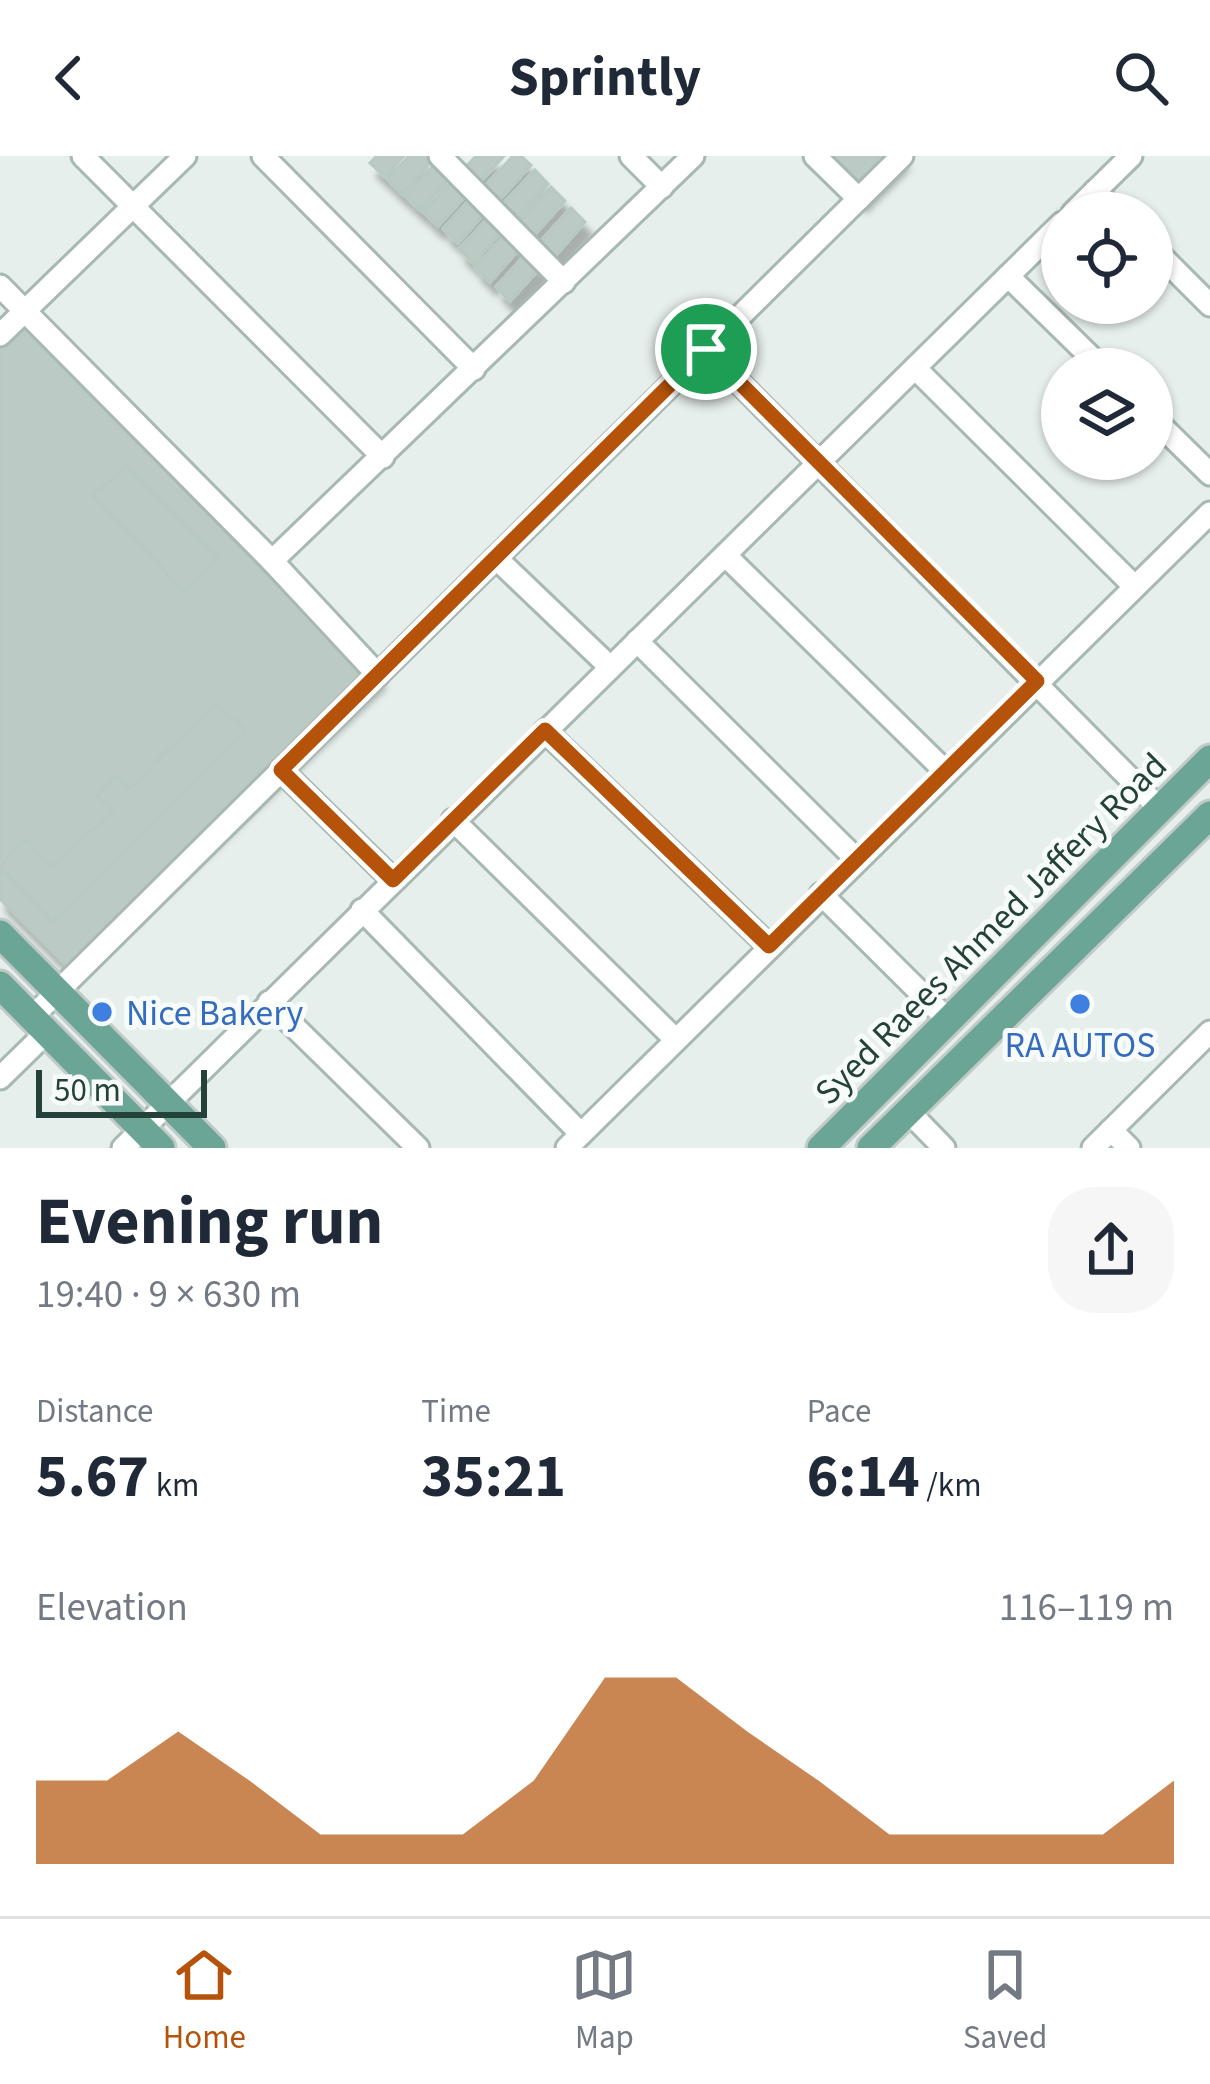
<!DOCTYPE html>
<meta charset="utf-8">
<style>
body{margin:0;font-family:"Source Sans 3",sans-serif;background:#f6f6f7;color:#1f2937;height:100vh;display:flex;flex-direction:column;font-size:45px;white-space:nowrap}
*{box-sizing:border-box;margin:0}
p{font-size:39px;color:#747a83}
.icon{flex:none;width:66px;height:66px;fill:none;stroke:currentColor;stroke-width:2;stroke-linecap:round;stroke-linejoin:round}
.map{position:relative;height:992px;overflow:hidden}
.side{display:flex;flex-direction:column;background:#fff;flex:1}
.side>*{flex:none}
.buttons{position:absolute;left:1041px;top:36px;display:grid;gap:24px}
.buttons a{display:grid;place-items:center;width:132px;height:132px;border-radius:50%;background:#fff;box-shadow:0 3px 9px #0004;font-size:60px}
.scale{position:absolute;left:36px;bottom:30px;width:171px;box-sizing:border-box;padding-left:12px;border:6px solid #24423a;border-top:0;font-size:33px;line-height:42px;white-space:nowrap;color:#24423a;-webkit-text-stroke:9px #f7fbf9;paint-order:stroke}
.pin{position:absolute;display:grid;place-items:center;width:102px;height:102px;color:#fff;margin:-51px;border:6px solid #fff;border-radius:50%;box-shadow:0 3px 12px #0007}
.round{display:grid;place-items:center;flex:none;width:126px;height:126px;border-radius:48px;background:#f6f6f7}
.headline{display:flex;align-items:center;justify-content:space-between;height:204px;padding:0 36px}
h1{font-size:66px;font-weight:700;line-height:90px}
.metrics{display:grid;grid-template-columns:repeat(3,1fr);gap:18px;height:204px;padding:12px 36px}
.metrics div{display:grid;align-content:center}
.metrics b{font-size:60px;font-weight:700}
.metrics small{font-size:33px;font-weight:400}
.metrics p{font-size:33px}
.chart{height:336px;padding:24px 36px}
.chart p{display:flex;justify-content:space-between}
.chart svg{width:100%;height:216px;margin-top:12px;fill:#b45309;opacity:.7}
header{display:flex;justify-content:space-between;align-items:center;height:156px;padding:0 36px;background:#fff;font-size:54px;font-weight:700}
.menu{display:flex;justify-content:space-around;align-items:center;height:168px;border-top:3px solid #e0e1e3;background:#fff;font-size:33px;color:#747a83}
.menu a{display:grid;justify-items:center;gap:6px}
.menu .on{color:#b45309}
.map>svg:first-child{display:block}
.building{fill:#bbcac4;stroke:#b8c9c2;stroke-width:3;filter:url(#shadow)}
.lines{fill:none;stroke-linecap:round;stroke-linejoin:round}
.minor-casing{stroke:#a8b8b2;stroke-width:27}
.major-casing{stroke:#c2cac8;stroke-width:33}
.minor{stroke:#fff;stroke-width:21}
.major{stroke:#6aa596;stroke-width:27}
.route-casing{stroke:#fff;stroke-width:24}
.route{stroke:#b45309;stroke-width:15}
.shop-dot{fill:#3f7fe0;stroke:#f7fbf9;stroke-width:4.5}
.labels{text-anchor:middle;stroke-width:10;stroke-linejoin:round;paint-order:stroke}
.street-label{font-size:36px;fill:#24423a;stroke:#f7fbf9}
.shop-label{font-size:36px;fill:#366cbe;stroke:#f7fbf9;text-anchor:start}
</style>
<header><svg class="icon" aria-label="back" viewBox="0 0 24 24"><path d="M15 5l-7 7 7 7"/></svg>Sprintly<svg class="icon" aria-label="search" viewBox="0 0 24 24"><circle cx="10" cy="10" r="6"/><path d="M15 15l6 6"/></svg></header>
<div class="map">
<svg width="1210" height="992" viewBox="0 0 1210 992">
<defs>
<filter id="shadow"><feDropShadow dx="7" dy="13" stdDeviation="3" flood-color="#0004"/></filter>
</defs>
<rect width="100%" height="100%" fill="#e6efeb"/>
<!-- building -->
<g class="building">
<polygon points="377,0 404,0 385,21 370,7"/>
<polygon points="409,0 428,0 432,4 402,38 387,23"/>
<polygon points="476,0 504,0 480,26 465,12"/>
<polygon points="513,0 521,0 531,9 500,43 486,29"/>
<polygon points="815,0 902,0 859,43"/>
<polygon points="436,7 450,21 420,54 405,40"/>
<polygon points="535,14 548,28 518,61 504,47"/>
<polygon points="454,23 468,37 438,70 423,56"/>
<polygon points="551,31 565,45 534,79 520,65"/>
<polygon points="474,39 488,53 458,87 443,73"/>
<polygon points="571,52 585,66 555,100 541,85"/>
<polygon points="490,60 503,74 473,107 459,93"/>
<polygon points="506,78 520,92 490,126 475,111"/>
<polygon points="526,98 541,111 510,145 496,131"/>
<polygon points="24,161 378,519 69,812 0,743 0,187"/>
<polygon points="127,310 218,402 184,435 93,339"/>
<polygon points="216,546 245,575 52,766 0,710 26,684 53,711 113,654 97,640 116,620 129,633"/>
</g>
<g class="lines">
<defs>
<g id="minor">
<polyline points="83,0 383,301"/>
<polyline points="263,0 474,213"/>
<polyline points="440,0 564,126"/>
<polyline points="631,0 662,31"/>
<polyline points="815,0 859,43"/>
<polyline points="1095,35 1117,57"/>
<polyline points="1073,57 1131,0"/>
<polyline points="1152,91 1210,149"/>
<polyline points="1008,120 1103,213"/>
<polyline points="0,130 272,405 378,519"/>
<polyline points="0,179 185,0"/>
<polyline points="706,193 1159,652"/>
<polyline points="915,212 1134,430"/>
<polyline points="1152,261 1210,318"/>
<polyline points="725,399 945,615"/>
<polyline points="496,402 610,511"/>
<polyline points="272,405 693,0"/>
<polyline points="637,485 856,703"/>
<polyline points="545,575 769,790"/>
<polyline points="281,614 393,724"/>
<polyline points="453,664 675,883"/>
<polyline points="821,738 949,865"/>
<polyline points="362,754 581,978"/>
<polyline points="269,846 418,992"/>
<polyline points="32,861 902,0"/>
<polyline points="0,922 47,876"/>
<polyline points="909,956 944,992"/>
<polyline points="1111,974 1129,992"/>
<polyline points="123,992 1062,67"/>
<polyline points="567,992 1210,357"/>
<polyline points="1093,992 1210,876"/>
</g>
<g id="major">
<polyline points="0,778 212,992"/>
<polyline points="0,829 161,992"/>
<polyline points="821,992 1210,603"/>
<polyline points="871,992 1210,659"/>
</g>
</defs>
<!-- minor casing -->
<use href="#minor" class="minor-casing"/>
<!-- major casing -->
<use href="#major" class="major-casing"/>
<!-- minor -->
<use href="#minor" class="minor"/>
<!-- major -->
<use href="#major" class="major"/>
</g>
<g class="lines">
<defs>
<polygon id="route" points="706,193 1037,525 769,790 545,574 393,724 281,614"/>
</defs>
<!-- route casing -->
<use href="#route" class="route-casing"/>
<!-- route -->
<use href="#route" class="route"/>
</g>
<!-- markers -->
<g class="shop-dot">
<circle cx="1080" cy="848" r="12"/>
<circle cx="102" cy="856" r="12"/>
</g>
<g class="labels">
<!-- street labels -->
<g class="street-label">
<text transform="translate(990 772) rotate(-45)" y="13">Syed Raees Ahmed Jaffery Road</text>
</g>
<!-- shop labels -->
<g class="shop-label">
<text x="126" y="869">Nice Bakery</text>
<text x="1080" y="901" text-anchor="middle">RA AUTOS</text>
</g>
</g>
</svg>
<div class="buttons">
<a><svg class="icon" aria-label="locate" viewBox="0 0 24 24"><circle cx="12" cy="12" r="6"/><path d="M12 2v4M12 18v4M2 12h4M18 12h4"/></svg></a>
<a><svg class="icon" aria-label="layers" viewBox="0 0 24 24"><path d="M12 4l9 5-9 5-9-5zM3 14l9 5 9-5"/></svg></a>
</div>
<div class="scale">50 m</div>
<div class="pin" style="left:706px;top:193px;background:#1e9e55"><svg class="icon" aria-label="arrive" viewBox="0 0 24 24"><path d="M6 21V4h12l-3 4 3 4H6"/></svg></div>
</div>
<section class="side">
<div class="headline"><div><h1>Evening run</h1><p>19:40 · 9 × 630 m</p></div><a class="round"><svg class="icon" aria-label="share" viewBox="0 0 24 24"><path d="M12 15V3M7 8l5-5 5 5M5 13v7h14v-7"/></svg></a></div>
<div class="metrics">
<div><p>Distance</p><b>5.67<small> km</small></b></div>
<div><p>Time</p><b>35:21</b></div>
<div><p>Pace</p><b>6:14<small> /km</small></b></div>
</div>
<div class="chart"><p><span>Elevation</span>116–119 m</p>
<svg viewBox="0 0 160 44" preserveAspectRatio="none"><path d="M0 44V27L10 27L20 17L30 27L40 38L50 38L60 38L70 27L80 6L90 6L100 17L110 27L120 38L130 38L140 38L150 38L160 27V44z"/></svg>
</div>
</section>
<nav class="menu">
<a class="on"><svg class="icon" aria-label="home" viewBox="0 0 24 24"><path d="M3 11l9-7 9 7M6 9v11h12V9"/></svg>Home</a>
<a><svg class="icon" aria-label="map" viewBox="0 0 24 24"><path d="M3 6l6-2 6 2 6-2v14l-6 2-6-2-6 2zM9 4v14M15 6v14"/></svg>Map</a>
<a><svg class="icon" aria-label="saved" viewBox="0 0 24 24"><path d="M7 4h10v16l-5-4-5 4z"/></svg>Saved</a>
</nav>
